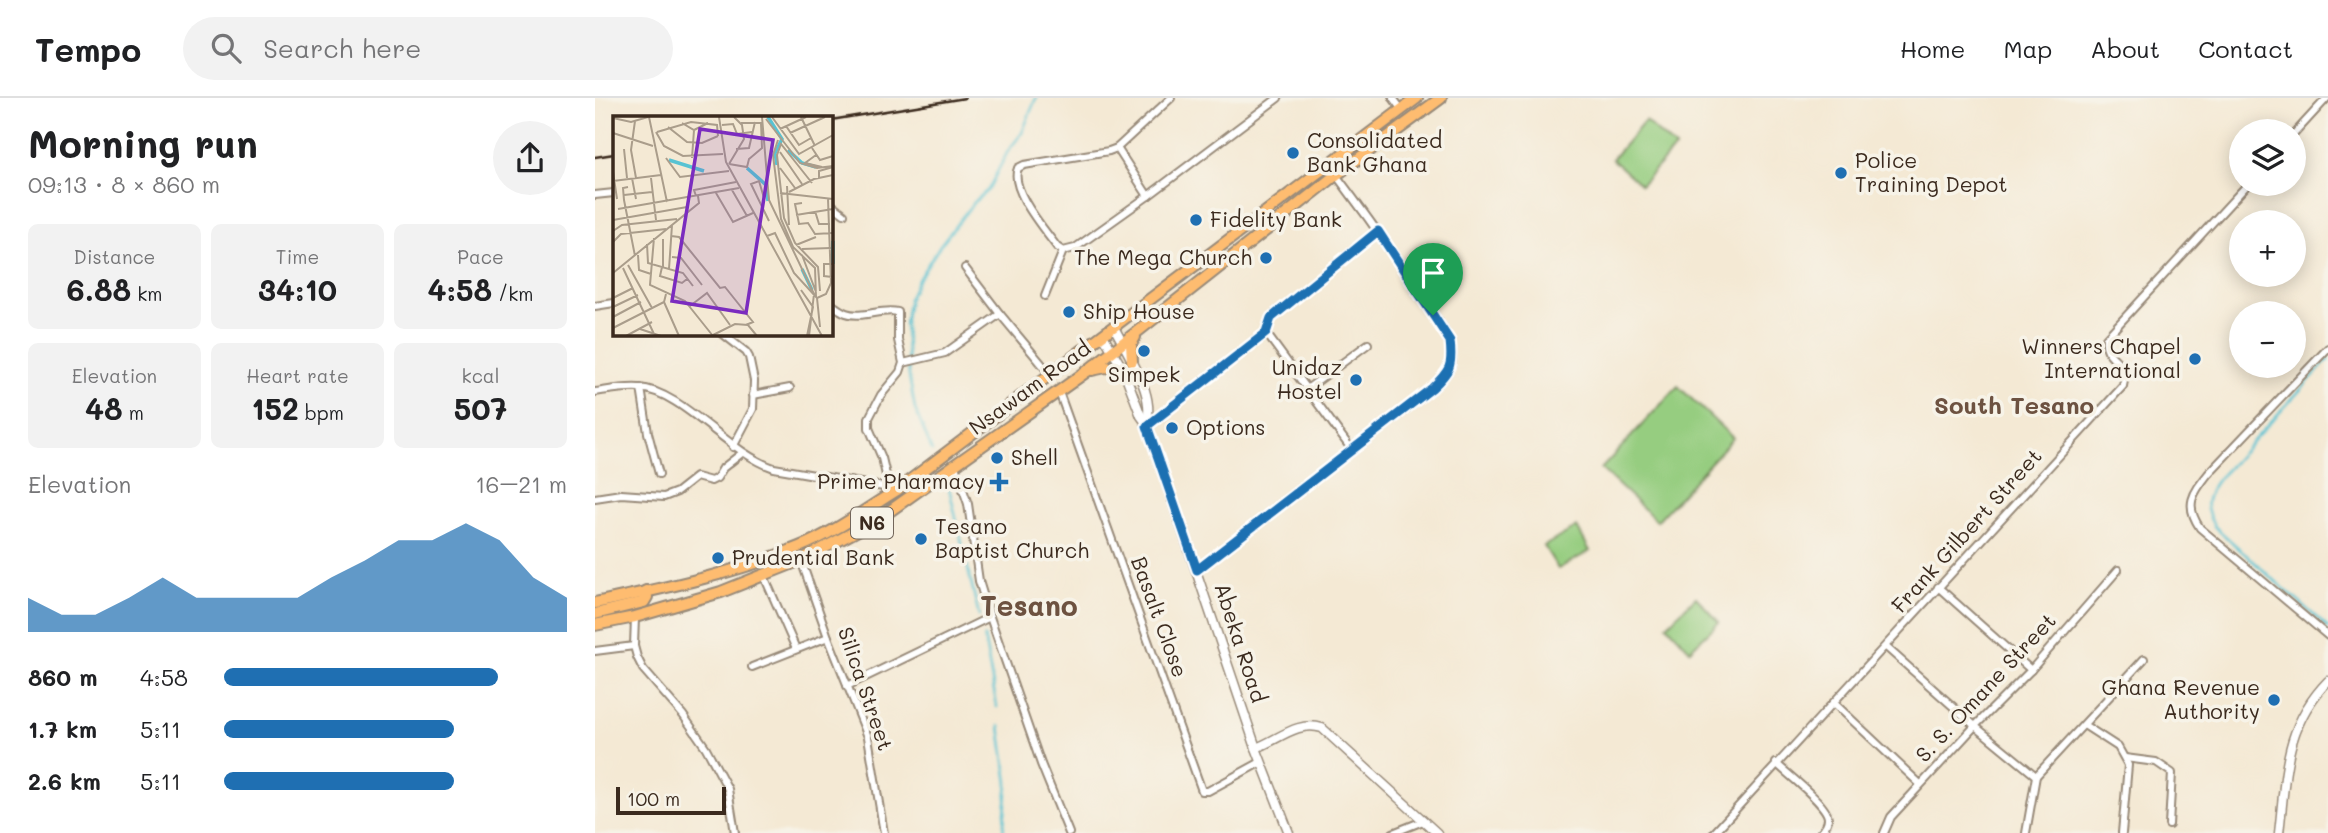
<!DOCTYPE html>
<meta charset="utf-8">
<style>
body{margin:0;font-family:Mali,sans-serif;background:#f2f2f2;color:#202124;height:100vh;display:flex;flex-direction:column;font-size:26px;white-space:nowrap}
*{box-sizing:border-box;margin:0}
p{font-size:23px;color:#757577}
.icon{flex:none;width:38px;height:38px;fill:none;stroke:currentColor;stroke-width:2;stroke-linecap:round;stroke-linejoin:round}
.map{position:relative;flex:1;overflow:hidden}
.side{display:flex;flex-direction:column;background:#fff;width:595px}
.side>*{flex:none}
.tools{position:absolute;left:1634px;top:21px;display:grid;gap:14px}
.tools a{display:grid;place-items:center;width:77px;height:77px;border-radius:50%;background:#fff;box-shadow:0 4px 18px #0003;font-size:35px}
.scale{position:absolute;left:21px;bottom:18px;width:110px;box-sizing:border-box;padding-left:7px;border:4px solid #3b2a1e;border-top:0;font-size:19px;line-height:24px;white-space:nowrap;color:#3b2a1e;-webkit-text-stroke:5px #f7f3e8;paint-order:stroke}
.pin{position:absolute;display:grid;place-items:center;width:60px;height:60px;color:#fff;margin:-72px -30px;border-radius:50% 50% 50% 0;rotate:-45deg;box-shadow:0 0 7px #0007}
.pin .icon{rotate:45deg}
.round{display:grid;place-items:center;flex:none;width:74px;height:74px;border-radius:37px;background:#f2f2f2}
.summary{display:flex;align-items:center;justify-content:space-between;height:119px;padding:0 28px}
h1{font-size:38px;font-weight:700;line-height:52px}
.metrics{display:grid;grid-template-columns:repeat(3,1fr);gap:10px;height:119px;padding:7px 28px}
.metrics div{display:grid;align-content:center;border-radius:10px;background:#f2f2f2;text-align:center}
.metrics b{font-size:30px;font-weight:700}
.metrics small{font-size:19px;font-weight:400}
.metrics p{font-size:19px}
.chart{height:196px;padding:14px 28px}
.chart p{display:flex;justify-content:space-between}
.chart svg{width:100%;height:126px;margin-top:7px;fill:#1f6fb2;opacity:.7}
ul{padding:0 28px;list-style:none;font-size:23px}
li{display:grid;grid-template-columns:112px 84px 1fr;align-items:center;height:52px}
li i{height:18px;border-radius:9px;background:#1f6fb2}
header{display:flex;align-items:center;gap:42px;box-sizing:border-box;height:98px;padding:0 35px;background:#fff;border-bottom:2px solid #e0e0e0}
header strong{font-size:33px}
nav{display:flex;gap:38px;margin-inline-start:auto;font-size:24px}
.search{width:490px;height:63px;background:#f2f2f2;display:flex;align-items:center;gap:18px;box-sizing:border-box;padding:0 24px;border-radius:38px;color:#757577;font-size:26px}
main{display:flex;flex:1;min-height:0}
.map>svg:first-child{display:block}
.green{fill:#96cd80;stroke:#687c4f;stroke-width:2}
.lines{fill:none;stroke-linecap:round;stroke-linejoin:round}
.stream{stroke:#58c3d3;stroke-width:2.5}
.minor-casing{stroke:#988a79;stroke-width:10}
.tertiary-casing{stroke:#988a79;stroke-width:11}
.trunk-casing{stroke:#988a79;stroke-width:14}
.minor{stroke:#fff;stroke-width:6}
.tertiary{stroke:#fff;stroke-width:8}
.trunk{stroke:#febc70;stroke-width:10}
.rail{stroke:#3b2a1e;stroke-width:2.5}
.route-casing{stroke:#fff;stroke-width:14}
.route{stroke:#1f6fb2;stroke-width:9}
.poi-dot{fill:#1f6fb2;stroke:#f7f3e8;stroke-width:2.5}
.labels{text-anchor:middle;stroke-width:7;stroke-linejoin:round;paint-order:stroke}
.shield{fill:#f7f3e8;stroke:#73665b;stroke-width:2}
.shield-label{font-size:19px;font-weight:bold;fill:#3b2a1e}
.poi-label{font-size:21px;fill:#3b2a1e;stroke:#f7f3e8;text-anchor:start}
.street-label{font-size:21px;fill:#3b2a1e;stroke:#f7f3e8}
.quarter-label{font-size:24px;font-weight:bold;fill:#6d5241;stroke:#f7f3e8}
.district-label{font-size:28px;font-weight:bold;fill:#6d5241;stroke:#f7f3e8}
.inset-river{fill:none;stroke:#58c3d3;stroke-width:3.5}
.inset-road{fill:none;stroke:#aa9d8b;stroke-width:2}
.view{fill:#7b2cbf;fill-opacity:0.15;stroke:#7b2cbf;stroke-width:3.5}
.inset-edge{fill:none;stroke:#3b2a1e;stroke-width:3.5}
</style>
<header>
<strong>Tempo</strong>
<div class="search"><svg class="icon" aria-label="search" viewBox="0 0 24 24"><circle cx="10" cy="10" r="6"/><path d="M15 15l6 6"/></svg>Search here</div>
<nav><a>Home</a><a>Map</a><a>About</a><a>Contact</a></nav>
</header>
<main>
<section class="side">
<div class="summary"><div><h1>Morning run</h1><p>09:13 · 8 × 860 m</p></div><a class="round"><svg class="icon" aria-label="share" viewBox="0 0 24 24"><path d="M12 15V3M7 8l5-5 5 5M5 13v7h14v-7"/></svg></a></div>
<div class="metrics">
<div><p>Distance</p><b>6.88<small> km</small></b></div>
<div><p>Time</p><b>34:10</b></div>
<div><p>Pace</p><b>4:58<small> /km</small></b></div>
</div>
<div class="metrics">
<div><p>Elevation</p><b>48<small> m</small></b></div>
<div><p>Heart rate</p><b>152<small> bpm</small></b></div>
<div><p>kcal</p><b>507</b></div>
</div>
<div class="chart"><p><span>Elevation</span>16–21 m</p>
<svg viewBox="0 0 160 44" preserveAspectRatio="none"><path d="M0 44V32L10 38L20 38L30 32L40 25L50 32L60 32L70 32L80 32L90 25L100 19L110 12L120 12L130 6L140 12L150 25L160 32V44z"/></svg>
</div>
<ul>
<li><b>860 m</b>4:58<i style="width:80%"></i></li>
<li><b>1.7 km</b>5:11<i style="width:67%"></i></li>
<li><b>2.6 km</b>5:11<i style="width:67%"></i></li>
</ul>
</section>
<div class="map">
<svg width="1733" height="735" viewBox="0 0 1733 735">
<rect width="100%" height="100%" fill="#f7f3e8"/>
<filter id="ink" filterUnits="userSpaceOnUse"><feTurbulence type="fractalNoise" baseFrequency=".0143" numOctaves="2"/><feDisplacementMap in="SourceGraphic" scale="14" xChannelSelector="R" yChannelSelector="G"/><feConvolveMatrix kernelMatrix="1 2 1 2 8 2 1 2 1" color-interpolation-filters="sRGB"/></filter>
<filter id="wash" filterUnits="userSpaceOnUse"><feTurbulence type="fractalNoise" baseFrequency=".00686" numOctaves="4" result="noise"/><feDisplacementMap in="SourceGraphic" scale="28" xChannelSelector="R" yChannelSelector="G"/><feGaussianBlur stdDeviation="1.57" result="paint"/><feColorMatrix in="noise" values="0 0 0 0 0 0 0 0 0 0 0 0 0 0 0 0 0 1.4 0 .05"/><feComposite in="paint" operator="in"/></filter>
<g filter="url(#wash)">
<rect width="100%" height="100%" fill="#f4e9d4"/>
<!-- green -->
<g class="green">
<polygon points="1050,23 1080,50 1046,87 1017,61"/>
<polygon points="1083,288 1138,340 1062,423 1006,371"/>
<polygon points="982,429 995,453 963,471 949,448"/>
<polygon points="1101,499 1124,524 1095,552 1072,527"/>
</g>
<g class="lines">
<!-- stream -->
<g class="stream">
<path d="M1733 262 1622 382C1609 400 1608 410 1620 429L1733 530"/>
<polyline points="337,353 320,311 314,278 310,226 314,200 322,183 346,146 379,104 393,92 413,53 427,35 441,0"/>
<polyline points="354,390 384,518"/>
<polyline points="389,539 402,609"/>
<polyline points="405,628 413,685 408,735"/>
</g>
</g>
</g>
<g filter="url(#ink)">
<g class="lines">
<defs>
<g id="minor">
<path d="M576 0 522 50 514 53 429 67 423 70C414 91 449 131 462 149L468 153 480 150 553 98 683 0"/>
<polyline points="798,0 807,12"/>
<polyline points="1699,36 1732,0"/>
<polyline points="522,50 553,98"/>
<polyline points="0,97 19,95"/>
<polyline points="236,106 249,116"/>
<polyline points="370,170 405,216 455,276"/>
<polyline points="450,198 468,153"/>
<path d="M236 206C241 209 246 213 251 215 267 221 286 210 303 214V242L308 265 305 274 286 297 274 320V330L287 360 294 390"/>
<polyline points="0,208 19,205"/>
<polyline points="671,235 757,352"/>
<polyline points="128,236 151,254 154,259 159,283 158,311 138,349"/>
<path d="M1733 250 1613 376C1598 395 1589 407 1605 430L1733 538"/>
<polyline points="308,265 350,255 405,216"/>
<polyline points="46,290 53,335 64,376"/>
<polyline points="712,291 773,246"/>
<path d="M0 294C14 292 29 289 44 290 87 293 132 354 179 370L300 391"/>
<polyline points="464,294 607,693 613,693 666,664"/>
<polyline points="158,297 195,290"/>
<polyline points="552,328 671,235 675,220 783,133"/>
<polyline points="360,368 373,406 384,483 395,519 446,666 474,735"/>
<polyline points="0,400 26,396 69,399 82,394 101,379 116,383 122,380 128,370 147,355"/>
<polyline points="206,462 233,539 273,639 289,735"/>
<path d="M602 472 837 291C846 282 857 273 857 260 857 238 840 219 829 202 801 159 772 118 741 77"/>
<polyline points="169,478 201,551"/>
<polyline points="1343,489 1436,572"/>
<polyline points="40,519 39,548 42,559 48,571 88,617 111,650 133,691 140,735"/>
<polyline points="1291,549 1380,628 1441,678"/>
<polyline points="0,553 39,548"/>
<polyline points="157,569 233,539"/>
<polyline points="252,588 395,519"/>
<polyline points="1239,605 1325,686"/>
<polyline points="1489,627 1523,649 1533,667 1527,735"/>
<polyline points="1530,660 1561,664 1577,675 1574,727"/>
<path d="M1181 665C1192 676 1232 706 1233 720 1233 726 1229 731 1225 735"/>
<polyline points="798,735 828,723"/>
<path d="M1119 735 1528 288C1535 259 1508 264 1511 240L1653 86"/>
<polyline points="1289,735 1296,719 1380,628 1436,572 1523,472"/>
<polyline points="1431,735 1441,678 1549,561"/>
</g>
<g id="tertiary">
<path d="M519 229C531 253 562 298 551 325"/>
<polyline points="508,237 529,273 546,318 551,325 661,650 694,735"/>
<path d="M661 650C683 642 703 622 727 630L842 735"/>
<path d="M1684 735C1691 676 1689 628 1733 583"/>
</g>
<g id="trunk">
<polyline points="537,263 536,246 540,239"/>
<polyline points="497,272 511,269 529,273"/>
<path d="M0 505C68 490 139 476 204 449 239 435 270 412 302 392L822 0"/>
<polyline points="0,516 49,504 52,499 51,493"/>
<polyline points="0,527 40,519 126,494 206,462 282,422 491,274 741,77 846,0"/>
</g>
</defs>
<!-- minor casing -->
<use href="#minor" class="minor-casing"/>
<!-- tertiary casing -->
<use href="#tertiary" class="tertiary-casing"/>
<!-- trunk casing -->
<use href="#trunk" class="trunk-casing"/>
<!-- minor -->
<use href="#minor" class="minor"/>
<!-- tertiary -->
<use href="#tertiary" class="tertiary"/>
<!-- trunk -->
<use href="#trunk" class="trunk"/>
<!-- rail -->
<g class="rail">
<polyline points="236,22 370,0"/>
<polyline points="0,59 19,56"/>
</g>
</g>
</g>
<g class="lines" filter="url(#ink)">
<defs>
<path id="route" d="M783 133 855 243C858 268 855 273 837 290L602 472 552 328 671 235 676 220Z"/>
</defs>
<!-- route casing -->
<use href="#route" class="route-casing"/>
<!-- route -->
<use href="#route" class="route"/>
</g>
<!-- markers -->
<g class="poi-dot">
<circle cx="698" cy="55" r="7"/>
<circle cx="1246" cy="75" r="7"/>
<circle cx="601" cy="122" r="7"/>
<circle cx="671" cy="160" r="7"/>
<circle cx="474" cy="214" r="7"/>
<circle cx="549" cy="253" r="7"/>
<circle cx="1600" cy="261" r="7"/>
<circle cx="761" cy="282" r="7"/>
<circle cx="577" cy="330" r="7"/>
<circle cx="402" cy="360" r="7"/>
<path d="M400.5 373.5h7v7h7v7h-7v7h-7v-7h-7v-7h7z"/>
<circle cx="326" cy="441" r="7"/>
<circle cx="123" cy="460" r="7"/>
<circle cx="1679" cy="602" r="7"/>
</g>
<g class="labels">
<!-- shield labels -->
<rect class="shield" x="256" y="409.5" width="42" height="31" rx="5"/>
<g class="shield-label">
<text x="277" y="432">N6</text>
</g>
<!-- poi labels -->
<g class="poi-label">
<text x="712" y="50">Consolidated<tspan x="712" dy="24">Bank Ghana</tspan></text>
<text x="1260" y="70">Police<tspan x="1260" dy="24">Training Depot</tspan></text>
<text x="615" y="129">Fidelity Bank</text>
<text x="657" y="167" text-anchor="end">The Mega Church</text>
<text x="488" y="221">Ship House</text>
<text x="1586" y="256" text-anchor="end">Winners Chapel<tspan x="1586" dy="24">International</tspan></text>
<text x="747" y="277" text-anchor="end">Unidaz<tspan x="747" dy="24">Hostel</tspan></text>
<text x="549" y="284" text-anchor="middle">Simpek</text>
<text x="591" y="337">Options</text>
<text x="416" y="367">Shell</text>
<text x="390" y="391" text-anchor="end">Prime Pharmacy</text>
<text x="340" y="436">Tesano<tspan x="340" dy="24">Baptist Church</tspan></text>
<text x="137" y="467">Prudential Bank</text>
<text x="1665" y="597" text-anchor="end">Ghana Revenue<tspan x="1665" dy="24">Authority</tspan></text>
</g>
<!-- street labels -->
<g class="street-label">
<text transform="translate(435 290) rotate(-36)" y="7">Nsawam Road</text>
<text transform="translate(1372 433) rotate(-48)" y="7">Frank Gilbert Street</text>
<text transform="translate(564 519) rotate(70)" y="7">Basalt Close</text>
<text transform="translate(645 545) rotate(72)" y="7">Abeka Road</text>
<text transform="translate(1391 590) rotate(-47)" y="7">S. S. Omane Street</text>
<text transform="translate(270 591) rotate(71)" y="7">Silica Street</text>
</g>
<!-- quarter labels -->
<g class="quarter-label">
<text x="1419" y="316">South Tesano</text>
</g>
<!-- district labels -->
<g class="district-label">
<text x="434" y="518">Tesano</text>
</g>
</g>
<!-- overview -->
<g transform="translate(18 18)">
<rect width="220" height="220" fill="#f4e9d4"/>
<path class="inset-river" d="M155 1 169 23 162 37 164 49M175 34 189 47 203 51M56 44 91 55M134 52 153 69 155 85M220 148V125M189 153 199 174"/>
<path class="inset-road" d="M36 1 54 86M106 1 113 46 209 220M149 1 156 84 201 178 196 220M159 1 186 38 220 19M188 1 202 30M0 2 18 6 35 1M153 3 187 47 204 52 220 50M22 5 18 34 23 62M69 7 81 14 95 7M109 9 120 8 124 18 139 16M173 10 186 29 198 22M55 11 74 26 89 27 105 20M167 13 193 1M43 16 51 30 70 40 110 38M44 16 78 6 104 9 105 20M0 17 40 30M177 17 212 1M165 24 160 39 168 103 180 131 202 152 203 181M199 32 207 44 220 40M11 33 14 62M123 33 136 32 142 6M167 36 189 68M203 39 192 47 209 51M53 42 67 61 116 55M79 42 81 14M116 48 134 51 136 43 149 32 148 7H128M116 48 131 23 129 9 121 1M167 52 182 72M0 56 4 83M19 62 23 83M38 62 43 104M206 62V55L220 51M0 65 48 59M199 67 168 28 164 39 171 102 182 127 205 151 207 175M174 70 176 109M15 71 10 72 11 84 22 140M119 74 134 100M176 76 201 63 220 59M103 77 120 106 140 97M167 77 220 83M11 79 39 76M83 80 81 74 123 66M151 82 146 65 138 68 156 105M189 87 182 88 186 108 195 107 202 118 220 117M5 93 126 72M202 95 206 108H217M183 99 220 93M0 104 74 91M0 115 9 109 64 103M58 120 66 121 107 172 112 171 140 206 133 209M154 120 162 117 181 157 204 182M41 122 37 169 72 185 100 220M50 123V152M0 126 8 118 53 113M34 128 35 147 70 157 80 170M183 129 203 121M189 133 218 132M25 139 26 154 38 158M189 139 203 176M59 141 68 142 89 169M219 148H211V160L219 161M15 149 39 192M49 151 47 160 69 167 74 163M10 152 41 218M56 153 59 109M0 157 86 87 85 80M188 174 200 191 194 220M0 182 20 172M204 182 213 178 218 167 215 83M204 182 207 211M51 186 66 220M77 190 94 177 117 209M0 191 25 179M0 201 28 186M0 212 51 186 53 178M27 213 48 220M13 220 39 206M98 220 122 208 135 209 144 220"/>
<path class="view" d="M87 13 160 24 133 197 59 185Z"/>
<rect width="220" height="220" class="inset-edge"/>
</g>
</svg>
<div class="tools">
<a><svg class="icon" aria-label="layers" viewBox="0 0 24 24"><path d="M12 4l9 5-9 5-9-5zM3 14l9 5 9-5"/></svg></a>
<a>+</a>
<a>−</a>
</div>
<div class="scale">100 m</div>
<div class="pin" style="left:838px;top:217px;background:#1e9e55"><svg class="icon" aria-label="arrive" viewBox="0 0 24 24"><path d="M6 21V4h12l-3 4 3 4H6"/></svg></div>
</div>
</main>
